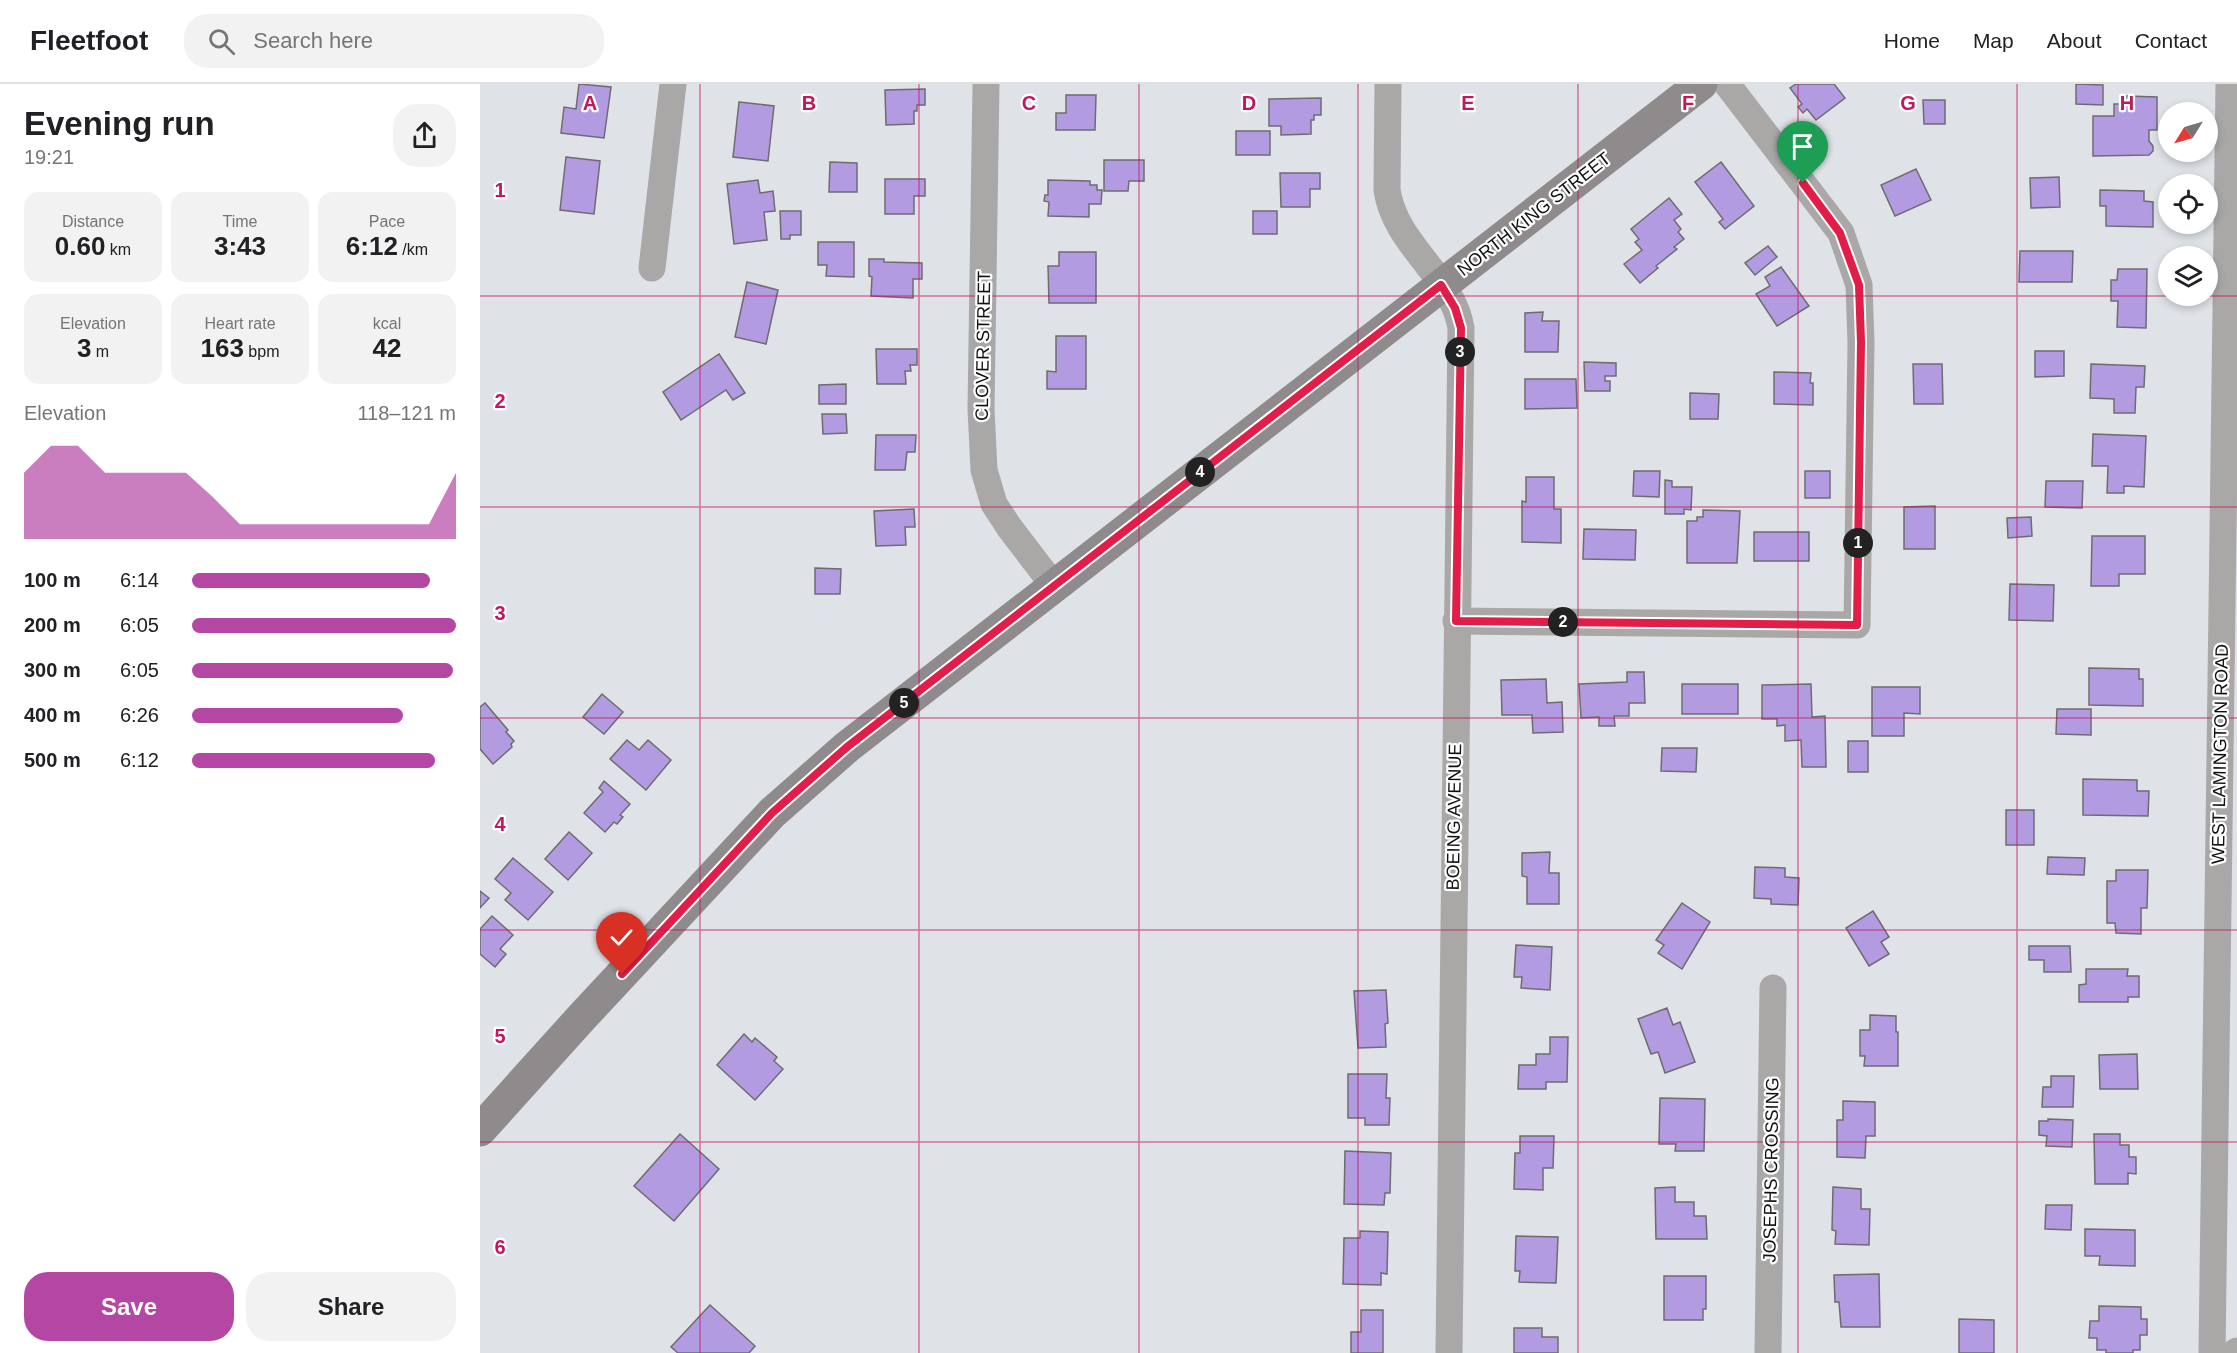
<!DOCTYPE html>
<meta charset="utf-8">
<style>
body{margin:0;font-family:Arial,sans-serif;background:#f2f2f2;color:#202124;height:100vh;display:flex;flex-direction:column;font-size:22px;white-space:nowrap}
*{box-sizing:border-box;margin:0}
p{font-size:20px;color:#757577}
.icon{flex:none;width:33px;height:33px;fill:none;stroke:currentColor;stroke-width:2;stroke-linecap:round;stroke-linejoin:round}
.map{position:relative;flex:1;overflow:hidden}
.drawer{display:flex;flex-direction:column;background:#fff;width:480px}
.drawer>*{flex:none}
.needle{width:39px;rotate:233deg}
.controls{position:absolute;left:1678px;top:18px;display:grid;gap:12px}
.controls a{display:grid;place-items:center;width:60px;height:60px;border-radius:50%;background:#fff;box-shadow:0 3px 9px #0003;font-size:30px}
.pin{position:absolute;display:grid;place-items:center;width:51px;height:51px;color:#fff;margin:-62px -26px;border-radius:50% 50% 50% 0;rotate:-45deg;box-shadow:0 0 6px #0007}
.pin .icon{rotate:45deg}
.km{position:absolute;width:30px;height:30px;margin:-15px;border-radius:50%;background:#222;color:#fff;font-size:16px;line-height:30px;text-align:center}
.round{display:grid;place-items:center;flex:none;width:63px;height:63px;border-radius:24px;background:#f2f2f2}
.headline{display:flex;align-items:center;justify-content:space-between;height:102px;padding:0 24px}
h1{font-size:33px;font-weight:800;line-height:45px}
.stats{display:grid;grid-template-columns:repeat(3,1fr);gap:9px;height:102px;padding:6px 24px}
.stats div{display:grid;align-content:center;border-radius:15px;background:#f2f2f2;text-align:center}
.stats b{font-size:26px;font-weight:800}
.stats small{font-size:16px;font-weight:400}
.stats p{font-size:16px}
.chart{height:168px;padding:12px 24px}
.chart p{display:flex;justify-content:space-between}
.chart svg{width:100%;height:108px;margin-top:6px;fill:#b547a4;opacity:.7}
.primary-button{display:flex;gap:12px;margin-top:auto;padding:12px 24px}
.primary-button a{flex:1;height:69px;border-radius:24px;background:#b547a4;color:#fff;font-size:24px;font-weight:800;line-height:69px;text-align:center}
.primary-button a+a{background:#f2f2f2;color:#202124}
ul{padding:0 24px;list-style:none;font-size:20px}
li{display:grid;grid-template-columns:96px 72px 1fr;align-items:center;height:45px}
li i{height:15px;border-radius:8px;background:#b547a4}
header{display:flex;align-items:center;gap:36px;box-sizing:border-box;height:84px;padding:0 30px;background:#fff;border-bottom:2px solid #e0e0e0}
header strong{font-size:28px}
nav{display:flex;gap:33px;margin-inline-start:auto;font-size:21px}
.search{width:420px;height:54px;background:#f2f2f2;display:flex;align-items:center;gap:15px;box-sizing:border-box;padding:0 21px;border-radius:24px;color:#757577;font-size:22px}
main{display:flex;flex:1;min-height:0}
.map>svg:first-child{display:block}
.building{fill:#b29be0;stroke:#6e6c71;stroke-width:1.5}
.lines{fill:none;stroke-linecap:round;stroke-linejoin:round}
.minor{stroke:#aaa7a7;stroke-width:27}
.secondary{stroke:#8f8a8b;stroke-width:33}
.route-casing{stroke:#fff;stroke-width:12}
.route{stroke:#e11d48;stroke-width:8}
.grid{fill:none;stroke:#c2185b;stroke-width:1.5;stroke-opacity:0.55}
.labels{text-anchor:middle;stroke-width:4.5;stroke-linejoin:round;paint-order:stroke}
.street-label{font-size:18px;fill:#0f1011;stroke:#fff}
.grid-label{font-size:20px;text-anchor:middle;font-weight:bold;fill:#c2185b;stroke:#fff;stroke-width:4.5;stroke-linejoin:round;paint-order:stroke}
</style>
<header>
<strong>Fleetfoot</strong>
<div class="search"><svg class="icon" aria-label="search" viewBox="0 0 24 24"><circle cx="10" cy="10" r="6"/><path d="M15 15l6 6"/></svg>Search here</div>
<nav><a>Home</a><a>Map</a><a>About</a><a>Contact</a></nav>
</header>
<main>
<section class="drawer">
<div class="headline"><div><h1>Evening run</h1><p>19:21</p></div><a class="round"><svg class="icon" aria-label="share" viewBox="0 0 24 24"><path d="M12 15V3M7 8l5-5 5 5M5 13v7h14v-7"/></svg></a></div>
<div class="stats">
<div><p>Distance</p><b>0.60<small> km</small></b></div>
<div><p>Time</p><b>3:43</b></div>
<div><p>Pace</p><b>6:12<small> /km</small></b></div>
</div>
<div class="stats">
<div><p>Elevation</p><b>3<small> m</small></b></div>
<div><p>Heart rate</p><b>163<small> bpm</small></b></div>
<div><p>kcal</p><b>42</b></div>
</div>
<div class="chart"><p><span>Elevation</span>118–121 m</p>
<svg viewBox="0 0 160 44" preserveAspectRatio="none"><path d="M0 44V17L10 6L20 6L30 17L40 17L50 17L60 17L70 27L80 38L90 38L100 38L110 38L120 38L130 38L140 38L150 38L160 17V44z"/></svg>
</div>
<ul>
<li><b>100 m</b>6:14<i style="width:90%"></i></li>
<li><b>200 m</b>6:05<i style="width:100%"></i></li>
<li><b>300 m</b>6:05<i style="width:99%"></i></li>
<li><b>400 m</b>6:26<i style="width:80%"></i></li>
<li><b>500 m</b>6:12<i style="width:92%"></i></li>
</ul>
<div class="primary-button"><a>Save</a><a>Share</a></div>
</section>
<div class="map">
<svg width="1757" height="1269" viewBox="0 0 1757 1269">
<rect width="100%" height="100%" fill="#dfe2e7"/>
<!-- building -->
<g class="building">
<polygon points="99,0 131,3 124,54 81,49 84,23 96,25"/>
<polygon points="1316,0 1354,0 1365,14 1336,36 1327,25 1323,29 1318,23 1322,20 1310,4"/>
<polygon points="1596,0 1623,1 1623,21 1596,20"/>
<polygon points="445,5 445,21 437,21 437,27 434,27 434,40 406,41 405,6"/>
<polygon points="586,11 616,11 615,46 576,46 576,29 586,29"/>
<polygon points="1646,12 1677,13 1677,46 1669,46 1669,57 1673,62 1673,67 1669,71 1613,72 1613,32 1634,32 1634,20 1646,20"/>
<polygon points="841,14 841,31 834,31 834,36 831,36 831,50 801,51 801,42 789,42 789,15"/>
<polygon points="1443,16 1465,16 1465,40 1444,40"/>
<polygon points="259,18 294,22 288,77 253,73"/>
<rect x="756" y="47" width="34" height="24"/>
<polygon points="86,73 120,77 114,130 80,126"/>
<polygon points="624,76 664,76 664,97 649,97 648,107 624,107"/>
<polygon points="350,78 377,79 377,108 349,108"/>
<polygon points="1241,78 1274,122 1245,145 1239,138 1243,135 1215,98"/>
<polygon points="1436,85 1451,116 1415,132 1401,101"/>
<polygon points="800,89 840,89 840,105 830,105 830,123 801,123"/>
<polygon points="1579,93 1580,123 1551,124 1550,94"/>
<polygon points="405,95 445,95 445,112 434,112 434,130 405,130"/>
<polygon points="278,96 280,109 293,107 295,127 284,128 287,156 254,160 247,100"/>
<polygon points="568,96 610,97 610,101 617,101 617,106 622,106 621,120 609,120 609,133 568,132 569,118 564,117 565,111 568,111"/>
<polygon points="1620,106 1664,107 1664,117 1673,118 1673,143 1626,142 1626,122 1620,122"/>
<polygon points="1189,114 1202,130 1194,136 1201,145 1198,148 1204,155 1194,163 1197,165 1176,182 1178,184 1160,199 1144,180 1162,166 1155,158 1159,155 1151,145"/>
<polygon points="300,127 321,127 321,151 310,151 310,155 301,155"/>
<rect x="773" y="127" width="24" height="23"/>
<polygon points="338,158 374,158 374,193 346,192 347,181 338,181"/>
<polygon points="1288,162 1297,173 1275,191 1265,179"/>
<polygon points="1540,167 1593,167 1592,198 1539,198"/>
<polygon points="579,168 616,168 616,219 569,219 568,182 579,182"/>
<polygon points="389,175 404,175 404,178 442,179 442,195 433,195 433,214 391,212 392,193 389,192"/>
<polygon points="1301,183 1329,222 1297,242 1276,210 1290,202 1285,193"/>
<polygon points="1638,185 1667,185 1666,244 1637,243 1638,217 1631,217 1631,196 1637,196"/>
<polygon points="267,198 298,206 286,260 255,253"/>
<polygon points="1063,228 1062,237 1079,237 1078,268 1045,268 1045,229"/>
<polygon points="576,252 606,252 606,305 567,305 567,287 576,288"/>
<polygon points="396,265 437,265 437,281 430,281 431,287 425,287 426,300 397,300"/>
<polygon points="1555,267 1584,267 1584,292 1555,293"/>
<polygon points="239,270 265,309 253,316 246,306 201,336 183,308"/>
<polygon points="1104,278 1136,279 1136,292 1125,292 1125,297 1130,297 1130,307 1105,307"/>
<polygon points="1433,280 1462,280 1463,320 1434,320"/>
<polygon points="1611,280 1665,282 1664,303 1656,303 1655,329 1634,329 1634,315 1610,314"/>
<polygon points="1294,288 1331,289 1330,299 1333,299 1333,321 1294,320"/>
<polygon points="1045,295 1096,295 1097,324 1045,325"/>
<polygon points="366,300 366,320 339,320 339,301"/>
<polygon points="1210,309 1239,310 1238,335 1210,335"/>
<polygon points="342,330 366,330 367,349 343,350"/>
<polygon points="1613,350 1666,352 1664,403 1644,402 1644,409 1627,409 1628,382 1612,382"/>
<polygon points="396,351 436,351 435,368 427,368 425,386 395,386"/>
<polygon points="1154,387 1180,387 1179,413 1153,412"/>
<rect x="1325" y="387" width="25" height="27"/>
<polygon points="1046,393 1074,393 1074,425 1081,425 1081,459 1042,458 1042,417 1046,418"/>
<polygon points="1185,396 1192,397 1192,403 1212,403 1211,426 1204,425 1204,430 1185,430"/>
<polygon points="1566,397 1603,397 1602,424 1565,423"/>
<polygon points="1455,422 1455,465 1424,465 1424,423"/>
<polygon points="434,425 435,443 425,443 426,461 396,462 394,427"/>
<polygon points="1223,426 1260,427 1257,479 1207,479 1207,437 1217,437 1217,433 1223,433"/>
<polygon points="1551,433 1552,452 1528,454 1527,434"/>
<polygon points="1104,445 1156,446 1155,476 1103,475"/>
<rect x="1274" y="448" width="55" height="29"/>
<polygon points="1612,452 1665,452 1665,490 1639,490 1639,502 1611,502"/>
<polygon points="335,484 361,485 360,510 335,510"/>
<polygon points="1530,500 1574,501 1573,537 1529,536"/>
<polygon points="1609,584 1659,585 1659,595 1663,595 1663,622 1609,621"/>
<polygon points="1147,588 1164,588 1165,619 1149,619 1149,632 1134,632 1135,642 1119,642 1119,633 1101,634 1099,600 1147,598"/>
<polygon points="1066,595 1067,619 1082,618 1083,648 1053,649 1052,631 1022,631 1021,596"/>
<rect x="1202" y="600" width="56" height="30"/>
<polygon points="1331,600 1332,633 1345,632 1346,683 1322,683 1321,656 1305,657 1305,641 1297,642 1297,635 1282,635 1282,601"/>
<polygon points="1392,603 1440,603 1440,630 1424,629 1424,652 1392,652"/>
<polygon points="122,610 143,628 124,650 103,633"/>
<polygon points="5,619 28,646 26,648 34,657 31,660 32,663 13,680 0,665 0,623"/>
<polygon points="1577,625 1611,625 1611,651 1576,650"/>
<polygon points="147,656 159,666 168,656 191,676 166,706 130,675"/>
<rect x="1368" y="657" width="20" height="31"/>
<polygon points="1182,664 1217,664 1216,688 1181,687"/>
<polygon points="1603,695 1657,696 1657,707 1669,707 1668,732 1603,731"/>
<polygon points="124,697 150,720 140,731 143,733 137,740 134,738 125,748 104,729 123,708 119,704"/>
<rect x="1526" y="726" width="28" height="35"/>
<polygon points="89,748 112,769 88,796 65,775"/>
<polygon points="1070,768 1069,789 1079,789 1079,820 1047,820 1047,793 1042,792 1042,769"/>
<polygon points="1568,773 1605,774 1604,791 1567,790"/>
<polygon points="33,774 73,808 48,836 25,816 31,809 15,795"/>
<polygon points="1275,783 1305,784 1305,793 1319,794 1318,821 1291,820 1291,815 1274,814"/>
<polygon points="1636,786 1668,786 1667,824 1661,824 1661,850 1636,849 1635,839 1627,839 1627,797 1636,797"/>
<polygon points="0,807 9,814 0,824"/>
<polygon points="1202,819 1230,838 1202,885 1178,869 1184,861 1176,856"/>
<polygon points="1393,827 1409,853 1401,858 1409,870 1389,882 1366,844"/>
<polygon points="12,832 33,851 20,865 26,870 15,883 0,870 0,845"/>
<polygon points="1036,861 1072,863 1070,906 1041,904 1042,893 1034,893"/>
<polygon points="1549,862 1590,862 1591,888 1564,888 1564,876 1549,876"/>
<polygon points="1606,885 1648,885 1647,892 1659,892 1659,913 1648,913 1648,918 1599,918 1599,901 1606,900"/>
<polygon points="906,906 908,939 905,940 906,963 878,964 874,907"/>
<polygon points="1187,924 1193,941 1200,938 1215,978 1185,989 1178,968 1171,970 1158,935"/>
<polygon points="1390,931 1416,932 1416,948 1418,948 1418,982 1384,982 1385,972 1380,972 1380,946 1390,946"/>
<polygon points="264,950 272,958 275,954 297,973 294,977 303,985 275,1016 237,981"/>
<polygon points="1070,953 1088,953 1087,998 1066,998 1066,1005 1038,1005 1039,981 1056,981 1056,970 1070,970"/>
<polygon points="1657,970 1658,1005 1620,1005 1619,971"/>
<polygon points="868,990 907,990 906,1014 910,1014 909,1041 885,1041 885,1034 868,1034"/>
<polygon points="1571,992 1594,992 1593,1023 1562,1023 1563,1003 1571,1003"/>
<polygon points="1180,1014 1225,1015 1224,1067 1195,1067 1196,1060 1179,1060"/>
<polygon points="1363,1017 1395,1018 1395,1052 1386,1052 1385,1074 1357,1073 1357,1036 1363,1036"/>
<polygon points="1568,1035 1593,1036 1592,1063 1566,1062 1567,1052 1559,1051 1559,1037 1568,1037"/>
<polygon points="200,1050 239,1085 194,1137 154,1102"/>
<polygon points="1614,1050 1640,1050 1640,1061 1649,1061 1649,1073 1656,1073 1656,1090 1648,1089 1648,1100 1615,1100"/>
<polygon points="1040,1052 1074,1052 1073,1084 1063,1084 1063,1106 1034,1105 1035,1069 1040,1069"/>
<polygon points="865,1067 911,1069 910,1109 905,1109 904,1121 864,1120"/>
<polygon points="1195,1103 1195,1118 1214,1118 1214,1132 1226,1132 1227,1155 1176,1155 1175,1104"/>
<polygon points="1353,1103 1381,1105 1381,1125 1390,1125 1389,1161 1355,1160 1356,1147 1352,1146"/>
<polygon points="1566,1121 1592,1121 1591,1146 1565,1145"/>
<polygon points="1605,1145 1655,1146 1655,1182 1619,1181 1620,1172 1605,1172"/>
<polygon points="880,1147 908,1148 907,1190 901,1189 901,1201 863,1200 864,1154 880,1154"/>
<polygon points="1036,1152 1078,1153 1076,1199 1039,1198 1040,1187 1035,1187"/>
<polygon points="1399,1190 1400,1243 1361,1243 1359,1218 1355,1218 1354,1191"/>
<polygon points="1184,1192 1226,1192 1226,1225 1223,1225 1223,1236 1184,1236"/>
<polygon points="230,1221 275,1262 269,1269 198,1269 191,1263"/>
<polygon points="1619,1222 1661,1223 1661,1235 1667,1235 1667,1251 1660,1251 1660,1266 1653,1266 1653,1269 1626,1269 1626,1266 1617,1266 1617,1254 1609,1254 1610,1237 1619,1237"/>
<polygon points="881,1226 903,1226 903,1269 871,1269 871,1248 881,1248"/>
<polygon points="1479,1235 1514,1236 1514,1269 1479,1269"/>
<polygon points="1034,1244 1062,1244 1062,1253 1078,1253 1078,1269 1034,1269"/>
</g>
<g class="lines">
<!-- minor -->
<g class="minor">
<polyline points="506,0 501,325 504,386 514,420 529,443 574,502"/>
<path d="M908 0 907 106C915 161 973 192 981 244L969 1269"/>
<polyline points="172,184 193,0"/>
<polyline points="976,537 1377,541 1381,259 1379,201 1361,149 1247,0"/>
<polyline points="1288,1269 1293,904"/>
<polyline points="1732,1269 1749,0"/>
<polyline points="1754,1269 1757,1267"/>
</g>
<!-- secondary -->
<polyline class="secondary" points="0,1046 102,933 292,729 367,663 1221,0"/>
</g>
<g class="lines">
<defs>
<polyline id="route" points="142,890 292,729 367,663 961,201 975,224 981,244 976,537 1377,541 1381,258 1379,201 1360,149 1323,99"/>
</defs>
<!-- route casing -->
<use href="#route" class="route-casing"/>
<!-- route -->
<use href="#route" class="route"/>
</g>
<!-- grid -->
<path class="grid" d="M220 0V1269M439 0V1269M659 0V1269M878 0V1269M1098 0V1269M1318 0V1269M1537 0V1269M0 212H1689M1689 212H1728M1728 212H1757M0 423H1757M0 634H1757M0 846H1757M0 1058H1757"/>
<g class="labels">
<!-- street labels -->
<g class="street-label">
<text transform="translate(1054 130) rotate(-38)" y="6">NORTH KING STREET</text>
<text transform="translate(503 262) rotate(-89)" y="6">CLOVER STREET</text>
<text transform="translate(1740 670) rotate(-89)" y="6">WEST LAMINGTON ROAD</text>
<text transform="translate(974 733) rotate(-89)" y="6">BOEING AVENUE</text>
<text transform="translate(1291 1086) rotate(-89)" y="6">JOSEPHS CROSSING</text>
</g>
</g>
<g class="grid-label">
<text x="110" y="26">A</text>
<text x="329" y="26">B</text>
<text x="549" y="26">C</text>
<text x="769" y="26">D</text>
<text x="988" y="26">E</text>
<text x="1208" y="26">F</text>
<text x="1428" y="26">G</text>
<text x="1647" y="26">H</text>
<text x="20" y="113">1</text>
<text x="20" y="324">2</text>
<text x="20" y="536">3</text>
<text x="20" y="747">4</text>
<text x="20" y="959">5</text>
<text x="20" y="1170">6</text>
</g>
</svg>
<div class="controls">
<a><svg class="needle" viewBox="-14 -14 28 28"><path d="M0-13l5 13h-10z" fill="#e53935"/><path d="M0 13l5-13h-10z" fill="#757577"/></svg></a>
<a><svg class="icon" aria-label="locate" viewBox="0 0 24 24"><circle cx="12" cy="12" r="6"/><path d="M12 2v4M12 18v4M2 12h4M18 12h4"/></svg></a>
<a><svg class="icon" aria-label="layers" viewBox="0 0 24 24"><path d="M12 4l9 5-9 5-9-5zM3 14l9 5 9-5"/></svg></a>
</div>
<div class="pin" style="left:1323px;top:99px;background:#1e9e55"><svg class="icon" aria-label="arrive" viewBox="0 0 24 24"><path d="M6 21V4h12l-3 4 3 4H6"/></svg></div>
<div class="pin" style="left:142px;top:890px;background:#d93025"><svg class="icon" aria-label="check" viewBox="0 0 24 24"><path d="M5 12l5 5 9-10"/></svg></div>
<b class="km" style="left:1378px;top:459px">1</b>
<b class="km" style="left:1083px;top:538px">2</b>
<b class="km" style="left:980px;top:268px">3</b>
<b class="km" style="left:720px;top:388px">4</b>
<b class="km" style="left:424px;top:619px">5</b>
</div>
</main>
